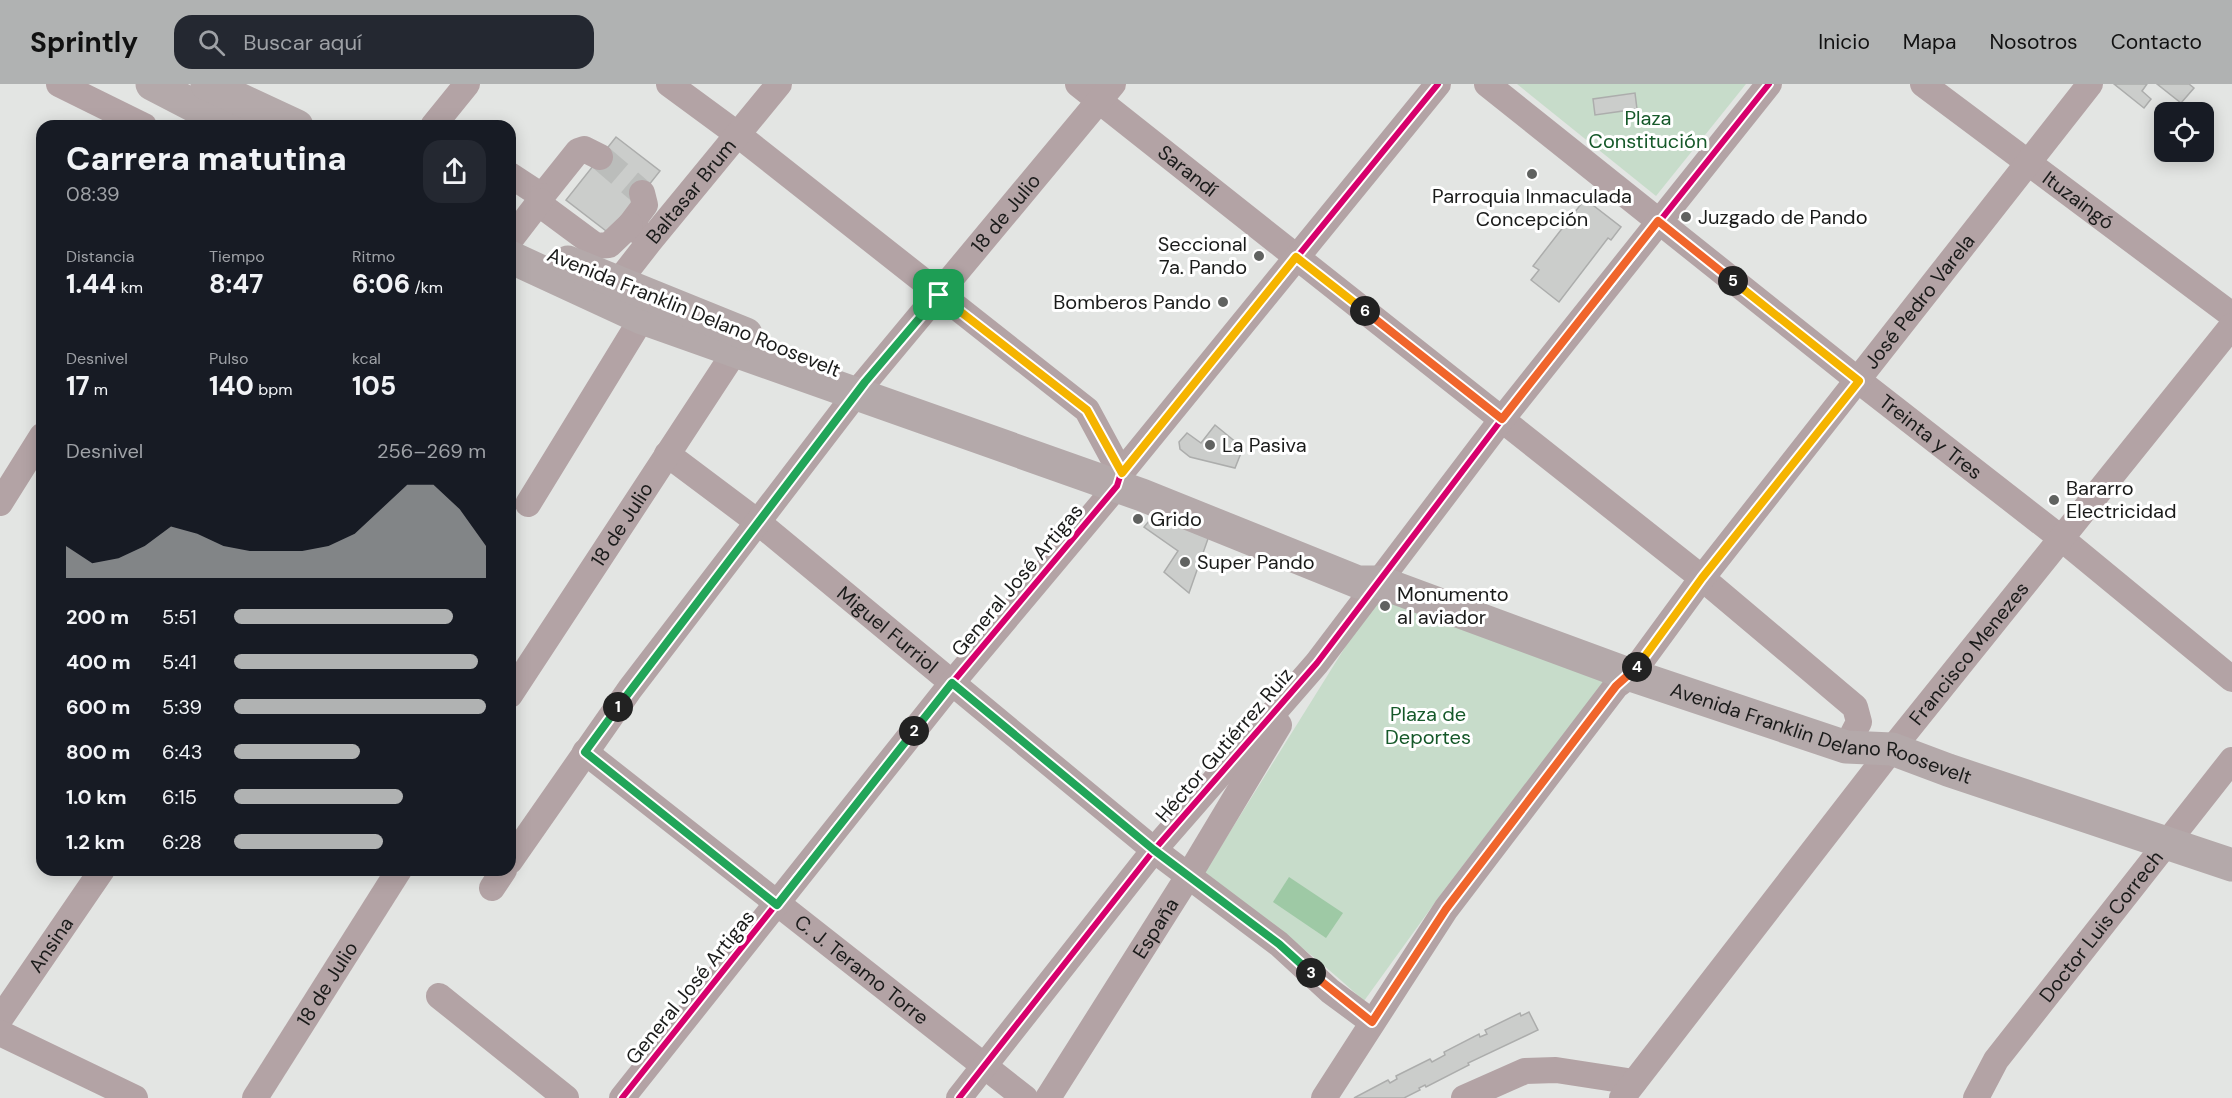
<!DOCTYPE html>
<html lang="es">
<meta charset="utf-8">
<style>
body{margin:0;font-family:"DM Sans",sans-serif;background:#242831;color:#f1f3f6;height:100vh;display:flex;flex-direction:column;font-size:22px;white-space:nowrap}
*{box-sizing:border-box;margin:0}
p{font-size:20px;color:#9ea1a6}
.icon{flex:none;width:33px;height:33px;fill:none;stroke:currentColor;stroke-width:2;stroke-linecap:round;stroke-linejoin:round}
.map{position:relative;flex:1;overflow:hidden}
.panel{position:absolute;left:36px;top:36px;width:480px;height:756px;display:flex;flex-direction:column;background:#171b24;border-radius:18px;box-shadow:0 3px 15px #0003}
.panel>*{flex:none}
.controls{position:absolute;left:2154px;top:18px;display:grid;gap:12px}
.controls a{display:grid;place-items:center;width:60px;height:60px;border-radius:12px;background:#171b24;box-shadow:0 3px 15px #0003;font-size:30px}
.pin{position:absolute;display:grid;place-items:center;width:51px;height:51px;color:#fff;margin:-26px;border-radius:12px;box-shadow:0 3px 9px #0006}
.km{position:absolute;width:30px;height:30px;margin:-15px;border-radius:50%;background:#222;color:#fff;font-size:16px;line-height:30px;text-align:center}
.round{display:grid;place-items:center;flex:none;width:63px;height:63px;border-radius:18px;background:#242831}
.head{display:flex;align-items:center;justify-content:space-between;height:102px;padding:0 30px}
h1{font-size:33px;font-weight:800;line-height:45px}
.stats{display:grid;grid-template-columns:repeat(3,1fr);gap:9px;height:102px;padding:6px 30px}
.stats div{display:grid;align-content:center}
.stats b{font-size:26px;font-weight:800}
.stats small{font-size:16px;font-weight:400}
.stats p{font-size:16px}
.chart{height:168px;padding:12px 30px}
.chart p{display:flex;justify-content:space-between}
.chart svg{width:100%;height:108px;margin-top:6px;fill:#b0b2b2;opacity:.7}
ul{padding:0 30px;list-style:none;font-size:20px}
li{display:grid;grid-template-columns:96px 72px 1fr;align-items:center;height:45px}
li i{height:15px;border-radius:8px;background:#b0b2b2}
header{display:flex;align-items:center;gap:36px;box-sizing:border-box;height:84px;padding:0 30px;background:#b0b2b2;color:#111}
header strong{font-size:28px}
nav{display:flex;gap:33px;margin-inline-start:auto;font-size:21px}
.search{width:420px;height:54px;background:#242831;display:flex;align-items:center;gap:15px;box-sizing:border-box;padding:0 21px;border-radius:18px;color:#9ea1a6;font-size:22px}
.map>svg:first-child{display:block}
.green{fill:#c7dcca}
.water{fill:#9ec9a5}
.building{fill:#cbcdcb;stroke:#acadac;stroke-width:1.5}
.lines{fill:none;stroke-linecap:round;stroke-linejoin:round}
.minor-tunnel{stroke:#bbbdbb;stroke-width:26;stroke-dasharray:26 13;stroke-linecap:butt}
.minor{stroke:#b3a3a5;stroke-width:26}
.highway{stroke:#b4a9aa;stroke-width:33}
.cycleway-casing{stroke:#fff;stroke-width:10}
.cycleway{stroke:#d6006c;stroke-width:6}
.split-1-casing{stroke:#fff;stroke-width:12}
.split-2-casing{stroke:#fff;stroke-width:12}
.split-3-casing{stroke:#fff;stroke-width:12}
.split-4-casing{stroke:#fff;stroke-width:12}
.split-5-casing{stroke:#fff;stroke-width:12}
.split-6-casing{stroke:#fff;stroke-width:12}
.split-7-casing{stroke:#fff;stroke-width:12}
.split-1{stroke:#22a559;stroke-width:8}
.split-2{stroke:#22a559;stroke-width:8}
.split-3{stroke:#22a559;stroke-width:8}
.split-4{stroke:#f0652b;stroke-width:8}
.split-5{stroke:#f5b400;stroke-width:8}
.split-6{stroke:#f0652b;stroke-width:8}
.split-7{stroke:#f5b400;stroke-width:8}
.poi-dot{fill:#606260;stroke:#fff;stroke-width:2}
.labels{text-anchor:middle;stroke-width:6;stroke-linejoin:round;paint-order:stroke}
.park-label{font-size:20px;fill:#16592a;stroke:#fff}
.street-label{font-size:20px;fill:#1a1b1a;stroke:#fff}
.poi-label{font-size:20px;fill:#1a1b1a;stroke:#fff;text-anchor:start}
</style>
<header>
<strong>Sprintly</strong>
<div class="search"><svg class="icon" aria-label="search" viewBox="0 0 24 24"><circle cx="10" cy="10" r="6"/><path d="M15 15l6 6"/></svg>Buscar aquí</div>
<nav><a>Inicio</a><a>Mapa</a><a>Nosotros</a><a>Contacto</a></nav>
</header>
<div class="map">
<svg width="2232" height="1014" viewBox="0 0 2232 1014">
<rect width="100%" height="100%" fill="#e3e5e3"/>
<!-- green -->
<g class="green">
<polygon points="1517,0 1746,0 1656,112"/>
<path d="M1382 504 1611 589 1444 806 1364 917C1313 870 1258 828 1201 790L1218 767Z"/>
</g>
<!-- water -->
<polygon class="water" points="1289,793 1343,829 1326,854 1273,818"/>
<!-- building -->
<g class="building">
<polygon points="2114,0 2147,0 2142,7 2151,15 2144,24"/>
<polygon points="2157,0 2189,0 2194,4 2181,19"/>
<polygon points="1635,9 1637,25 1595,31 1593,15"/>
<polygon points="2204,42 2212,50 2204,61"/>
<polygon points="616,53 660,87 610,150 566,116"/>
<polygon points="1585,115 1621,143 1611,156 1608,154 1559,218 1531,196 1539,186 1533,182"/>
<polygon points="1215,341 1243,364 1235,384 1190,373 1180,365 1179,358 1187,349 1201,359"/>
<polygon points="1155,430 1210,449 1189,509 1164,488 1178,467 1144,443"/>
<polygon points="1529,928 1538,946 1468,979 1469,981 1426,1003 1425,1001 1419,1004 1420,1006 1404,1014 1354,1014 1388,996 1390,999 1397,995 1396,992 1430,975 1432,978 1445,971 1444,968 1479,950 1480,953 1487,950 1485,946 1520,929 1521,932"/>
</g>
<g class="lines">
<!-- minor-tunnel -->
<polyline class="minor-tunnel" points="600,73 642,109"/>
<!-- minor -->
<g class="minor">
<polyline points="59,0 144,42"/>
<polyline points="669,0 737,50 1087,326 1121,389"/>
<path id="s1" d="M1078 0 1702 494 1855 623 1859 638 1846 663"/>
<path id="s2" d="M1487 0 1859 297 2062 455 2232 595"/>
<path id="s3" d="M1923 0 2232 231"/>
<polyline points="433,42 467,0"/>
<polyline points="510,91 542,112 578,67 584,65 600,73"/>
<polyline points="642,109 645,121 630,141 643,151"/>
<polyline points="542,112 542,122 596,162 609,161 630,141"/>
<polyline points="510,156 540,117"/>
<path id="s4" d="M611 214 618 198 650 157 779 0"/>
<path id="s5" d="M667 370 759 439 1154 766 1279 860 1330 907 1372 938"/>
<polyline points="0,419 42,352"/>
<polyline points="528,420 642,234"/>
<path id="s6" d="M510 611 734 269"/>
<path id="s7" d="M585 668 1025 1014"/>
<path id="s8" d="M510 777 630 605 865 298 1113 0"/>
<polyline points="492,804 504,786"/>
<polyline points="439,912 566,1014"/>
<path id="s9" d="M0 935 102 786"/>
<polyline points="0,949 135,1014"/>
<path id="s10" d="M255 1014 399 786"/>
<polyline points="622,1014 952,599 1117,402 1121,389 1438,0"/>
<polyline points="959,1014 1154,766 1317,579 1502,335 1769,0"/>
<path id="s11" d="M1048 1014 1189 791 1279 641"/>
<path id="s12" d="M1324 1014 1446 825 1616 602 1631 591 1702 494 2090 0"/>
<polyline points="1464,1014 1525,987 1556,986 1634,998"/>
<path id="s13" d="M1622 1014 1892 665 2232 242"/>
<path id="s14" d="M1976 1014 1996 976 2232 676"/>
</g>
<!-- highway -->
<g class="highway">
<polyline points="152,0 233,42"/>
<polyline points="207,0 297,42"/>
<path id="s15" d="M510 173 642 234 1142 411 1358 498H1379L1631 591 1846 663 1892 665 1948 686 2232 781"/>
<polyline points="568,178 746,250"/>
</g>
<defs>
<g id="cycleway">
<polyline points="622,1014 952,599 1117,402 1121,389 1438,0"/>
<polyline points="959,1014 1154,766 1317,579 1502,335 1769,0"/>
</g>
</defs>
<!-- cycleway casing -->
<use href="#cycleway" class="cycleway-casing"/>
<!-- cycleway -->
<use href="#cycleway" class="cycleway"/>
</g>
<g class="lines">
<defs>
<polyline id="split-1" points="618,623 865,298 939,211"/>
<polyline id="split-2" points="618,623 585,668 777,821 914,647"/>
<polyline id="split-3" points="914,647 952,599 1154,766 1279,860 1311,889"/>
<polyline id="split-4" points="1311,889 1372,938 1446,825 1616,602 1637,583"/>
<polyline id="split-5" points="1637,583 1702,494 1859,297 1733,197"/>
<polyline id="split-6" points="1365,227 1502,335 1658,137 1733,197"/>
<polyline id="split-7" points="939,211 1087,326 1122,389 1296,173 1365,227"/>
</defs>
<!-- split-1 casing -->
<use href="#split-1" class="split-1-casing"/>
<!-- split-2 casing -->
<use href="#split-2" class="split-2-casing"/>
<!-- split-3 casing -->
<use href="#split-3" class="split-3-casing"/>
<!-- split-4 casing -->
<use href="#split-4" class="split-4-casing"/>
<!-- split-5 casing -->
<use href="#split-5" class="split-5-casing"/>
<!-- split-6 casing -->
<use href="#split-6" class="split-6-casing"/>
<!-- split-7 casing -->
<use href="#split-7" class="split-7-casing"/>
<!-- split-1 -->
<use href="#split-1" class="split-1"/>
<!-- split-2 -->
<use href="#split-2" class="split-2"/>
<!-- split-3 -->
<use href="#split-3" class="split-3"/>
<!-- split-4 -->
<use href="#split-4" class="split-4"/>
<!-- split-5 -->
<use href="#split-5" class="split-5"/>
<!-- split-6 -->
<use href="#split-6" class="split-6"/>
<!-- split-7 -->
<use href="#split-7" class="split-7"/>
</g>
<!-- markers -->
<g class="poi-dot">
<circle cx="1532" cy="90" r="6"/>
<circle cx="1686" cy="133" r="6"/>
<circle cx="1259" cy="172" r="6"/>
<circle cx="1223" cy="218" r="6"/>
<circle cx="1210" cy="361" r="6"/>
<circle cx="2054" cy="416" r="6"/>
<circle cx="1138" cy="435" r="6"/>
<circle cx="1185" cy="478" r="6"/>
<circle cx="1385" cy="522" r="6"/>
</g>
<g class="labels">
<!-- park labels -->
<g class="park-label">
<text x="1648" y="41">Plaza<tspan x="1648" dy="23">Constitución</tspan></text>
<text x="1428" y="637">Plaza de<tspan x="1428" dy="23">Deportes</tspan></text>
</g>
<!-- street labels -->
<g class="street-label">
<text dy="7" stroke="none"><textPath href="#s1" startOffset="140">Sarandí</textPath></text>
<text dy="7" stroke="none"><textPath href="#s4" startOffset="134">Baltasar Brum</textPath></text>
<text dy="7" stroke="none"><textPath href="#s3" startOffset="194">Ituzaingó</textPath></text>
<text dy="7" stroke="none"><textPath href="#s8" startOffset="816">18 de Julio</textPath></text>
<text dy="7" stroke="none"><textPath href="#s12" startOffset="996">José Pedro Varela</textPath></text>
<text transform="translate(694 228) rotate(22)" y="7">Avenida Franklin Delano Roosevelt</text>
<text dy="7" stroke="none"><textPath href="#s2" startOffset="567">Treinta y Tres</textPath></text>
<text dy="7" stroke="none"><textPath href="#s6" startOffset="204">18 de Julio</textPath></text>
<text transform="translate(1017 496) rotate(-50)" y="7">General José Artigas</text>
<text dy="7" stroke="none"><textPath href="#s5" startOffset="282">Miguel Furriol</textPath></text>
<text dy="7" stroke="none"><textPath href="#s13" startOffset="564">Francisco Menezes</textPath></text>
<text dy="7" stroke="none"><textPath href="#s15" startOffset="1398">Avenida Franklin Delano Roosevelt</textPath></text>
<text transform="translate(1224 661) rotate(-49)" y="7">Héctor Gutiérrez Ruiz</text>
<text dy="7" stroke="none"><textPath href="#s14" startOffset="213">Doctor Luis Correch</textPath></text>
<text dy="7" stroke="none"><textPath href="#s11" startOffset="201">España</textPath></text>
<text dy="7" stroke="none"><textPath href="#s9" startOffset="90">Ansina</textPath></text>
<text dy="7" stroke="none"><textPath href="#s7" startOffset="352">C. J. Teramo Torre</textPath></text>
<text dy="7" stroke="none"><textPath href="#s10" startOffset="135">18 de Julio</textPath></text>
<text transform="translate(690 903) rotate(-51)" y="7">General José Artigas</text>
</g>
<!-- poi labels -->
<g class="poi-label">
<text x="1532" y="119" text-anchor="middle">Parroquia Inmaculada<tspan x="1532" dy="23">Concepción</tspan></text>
<text x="1698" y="140">Juzgado de Pando</text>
<text x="1247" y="167" text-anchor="end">Seccional<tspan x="1247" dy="23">7a. Pando</tspan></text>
<text x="1211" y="225" text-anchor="end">Bomberos Pando</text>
<text x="1222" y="368">La Pasiva</text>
<text x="2066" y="411">Bararro<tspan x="2066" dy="23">Electricidad</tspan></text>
<text x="1150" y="442">Grido</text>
<text x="1197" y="485">Super Pando</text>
<text x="1397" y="517">Monumento<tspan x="1397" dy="23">al aviador</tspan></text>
</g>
</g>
</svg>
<div class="controls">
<a><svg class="icon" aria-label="locate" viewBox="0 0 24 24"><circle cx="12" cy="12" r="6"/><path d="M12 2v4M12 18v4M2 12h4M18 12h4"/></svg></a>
</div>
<div class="pin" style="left:939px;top:211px;background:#1e9e55"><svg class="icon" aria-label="arrive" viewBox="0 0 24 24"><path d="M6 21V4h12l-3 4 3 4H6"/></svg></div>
<b class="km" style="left:618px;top:623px">1</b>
<b class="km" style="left:914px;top:647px">2</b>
<b class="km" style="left:1311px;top:889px">3</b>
<b class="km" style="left:1637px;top:583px">4</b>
<b class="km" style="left:1733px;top:197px">5</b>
<b class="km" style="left:1365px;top:227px">6</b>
<section class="panel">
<div class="head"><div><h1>Carrera matutina</h1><p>08:39</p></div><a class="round"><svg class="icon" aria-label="share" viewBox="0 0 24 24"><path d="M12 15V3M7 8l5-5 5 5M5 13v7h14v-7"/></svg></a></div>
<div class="stats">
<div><p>Distancia</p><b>1.44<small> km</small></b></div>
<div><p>Tiempo</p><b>8:47</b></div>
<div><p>Ritmo</p><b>6:06<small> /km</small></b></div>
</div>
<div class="stats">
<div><p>Desnivel</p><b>17<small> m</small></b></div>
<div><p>Pulso</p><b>140<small> bpm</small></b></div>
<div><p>kcal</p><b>105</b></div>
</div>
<div class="chart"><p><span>Desnivel</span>256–269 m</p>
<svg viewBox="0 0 160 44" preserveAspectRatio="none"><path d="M0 44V31L10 38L20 36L30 31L40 23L50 26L60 31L70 33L80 33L90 33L100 31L110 26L120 16L130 6L140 6L150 16L160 31V44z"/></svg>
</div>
<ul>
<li><b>200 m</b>5:51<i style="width:87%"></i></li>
<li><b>400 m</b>5:41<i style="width:97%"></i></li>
<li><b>600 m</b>5:39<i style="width:100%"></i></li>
<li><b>800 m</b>6:43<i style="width:50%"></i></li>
<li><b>1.0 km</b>6:15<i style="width:67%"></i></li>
<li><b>1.2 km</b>6:28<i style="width:59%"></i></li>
</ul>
</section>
</div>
